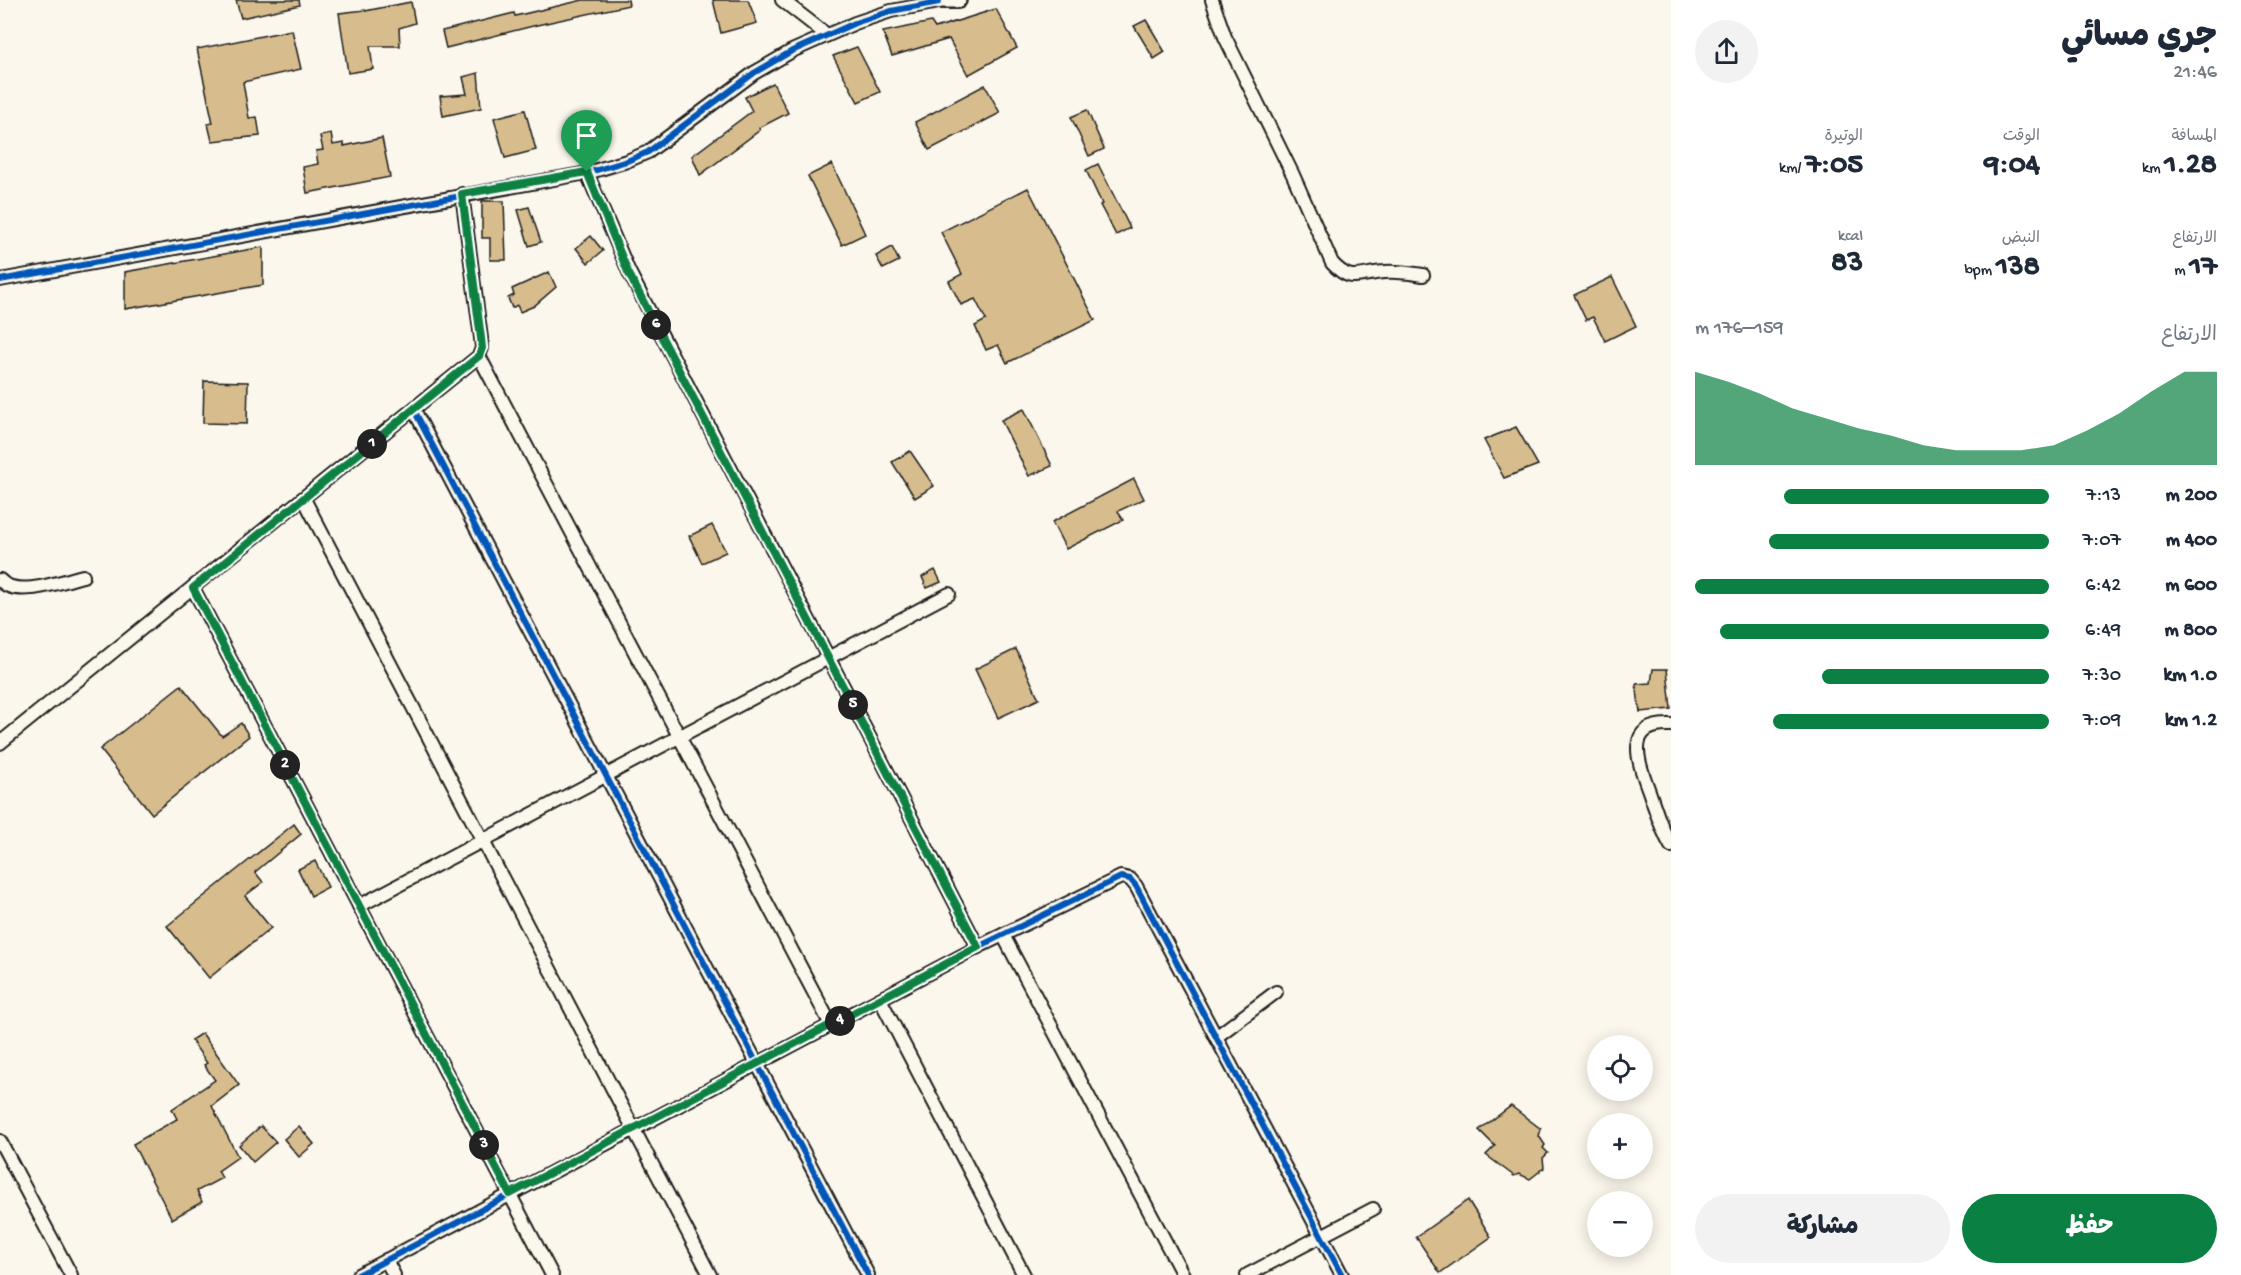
<!DOCTYPE html>
<html lang="ar">
<meta charset="utf-8">
<style>
body{margin:0;font-family:"Gochi Hand","Playpen Sans Arabic",sans-serif;background:#f2f2f3;color:#1f2937;direction:rtl;height:100vh;display:flex;flex-direction:column;font-size:22px;white-space:nowrap}
*{box-sizing:border-box;margin:0}
p{font-size:20px;color:#747a83}
.icon{flex:none;width:33px;height:33px;fill:none;stroke:currentColor;stroke-width:2;stroke-linecap:round;stroke-linejoin:round}
.map{position:relative;flex:1;overflow:hidden;direction:ltr}
.panel{display:flex;flex-direction:column;background:#fff;width:570px}
.panel>*{flex:none}
.buttons{position:absolute;left:1587px;top:1035px;display:grid;gap:12px}
.buttons a{display:grid;place-items:center;width:66px;height:66px;border-radius:50%;background:#fff;box-shadow:0 3px 15px #0003;font-size:30px}
.pin{position:absolute;display:grid;place-items:center;width:51px;height:51px;color:#fff;margin:-62px -26px;border-radius:50% 50% 50% 0;rotate:-45deg;box-shadow:0 0 6px #0007}
.pin .icon{rotate:45deg}
.km{position:absolute;width:30px;height:30px;margin:-15px;border-radius:50%;background:#222;color:#fff;font-size:16px;line-height:30px;text-align:center}
.round{display:grid;place-items:center;flex:none;width:63px;height:63px;border-radius:32px;background:#f2f2f3}
.head{display:flex;align-items:center;justify-content:space-between;height:102px;padding:0 24px}
h1{font-size:33px;font-weight:800;line-height:45px}
.stats{display:grid;grid-template-columns:repeat(3,1fr);gap:9px;height:102px;padding:6px 24px}
.stats div{display:grid;align-content:center}
.stats b{font-size:30px;font-weight:800}
.stats small{font-size:16px;font-weight:400}
.stats p{font-size:16px}
.chart{height:168px;padding:12px 24px}
.chart p{display:flex;justify-content:space-between}
.chart svg{width:100%;height:108px;margin-top:6px;fill:#0b8043;opacity:.7}
.primary-button{display:flex;gap:12px;margin-top:auto;padding:12px 24px}
.primary-button a{flex:1;height:69px;border-radius:36px;background:#0b8043;color:#fff;font-size:24px;font-weight:800;line-height:69px;text-align:center}
.primary-button a+a{background:#f2f2f3;color:#1f2937}
ul{padding:0 24px;list-style:none;font-size:20px}
li{display:grid;grid-template-columns:96px 72px 1fr;align-items:center;height:45px}
li i{height:15px;border-radius:8px;background:#0b8043}
main{display:flex;flex:1;min-height:0}
.map>svg:first-child{display:block}
.building{fill:#d7bc8d;stroke:#1c1c1c;stroke-width:1.5}
.lines{fill:none;stroke-linecap:round;stroke-linejoin:round}
.minor-casing{stroke:#1c1c1c;stroke-width:16}
.tertiary-casing{stroke:#1c1c1c;stroke-width:20}
.minor{stroke:#fbf7ec;stroke-width:12}
.tertiary{stroke:#fbf7ec;stroke-width:15}
.cycleway-casing{stroke:#fbf7ec;stroke-width:10}
.cycleway{stroke:#0057b8;stroke-width:6}
.route-casing{stroke:#fff;stroke-width:12}
.route{stroke:#0b8043;stroke-width:8}
</style>
<main>
<section class="panel">
<div class="head"><div><h1>جري مسائي</h1><p>21:46</p></div><a class="round"><svg class="icon" aria-label="share" viewBox="0 0 24 24"><path d="M12 15V3M7 8l5-5 5 5M5 13v7h14v-7"/></svg></a></div>
<div class="stats">
<div><p>المسافة</p><b>1.28<small> km</small></b></div>
<div><p>الوقت</p><b>9:04</b></div>
<div><p>الوتيرة</p><b>7:05<small> /km</small></b></div>
</div>
<div class="stats">
<div><p>الارتفاع</p><b>17<small> m</small></b></div>
<div><p>النبض</p><b>138<small> bpm</small></b></div>
<div><p>kcal</p><b>83</b></div>
</div>
<div class="chart"><p><span>الارتفاع</span>159–176 m</p>
<svg viewBox="0 0 160 44" preserveAspectRatio="none"><path d="M0 44V6L10 10L20 15L30 21L40 25L50 29L60 32L70 36L80 38L90 38L100 38L110 36L120 30L130 23L140 14L150 6L160 6V44z"/></svg>
</div>
<ul>
<li><b>200 m</b>7:13<i style="width:75%"></i></li>
<li><b>400 m</b>7:07<i style="width:79%"></i></li>
<li><b>600 m</b>6:42<i style="width:100%"></i></li>
<li><b>800 m</b>6:49<i style="width:93%"></i></li>
<li><b>1.0 km</b>7:30<i style="width:64%"></i></li>
<li><b>1.2 km</b>7:09<i style="width:78%"></i></li>
</ul>
<div class="primary-button"><a>حفظ</a><a>مشاركة</a></div>
</section>
<div class="map">
<svg width="1671" height="1275" viewBox="0 0 1671 1275">
<rect width="100%" height="100%" fill="#fbf7ec"/>
<filter id="ink" filterUnits="userSpaceOnUse"><feTurbulence type="fractalNoise" baseFrequency=".0167" numOctaves="2"/><feDisplacementMap in="SourceGraphic" scale="12" xChannelSelector="R" yChannelSelector="G"/><feConvolveMatrix kernelMatrix="1 2 1 2 8 2 1 2 1" color-interpolation-filters="sRGB"/></filter>
<g filter="url(#ink)">
<!-- building -->
<g class="building">
<polygon points="236,0 299,0 300,5 241,18"/>
<polygon points="583,0 628,0 629,5 537,25 446,48 442,31 514,13 515,16"/>
<polygon points="713,0 748,0 757,23 721,33"/>
<polygon points="411,2 415,23 399,28 400,46 370,46 373,69 348,73 339,13 365,10 365,11"/>
<polygon points="996,9 1017,48 968,75 949,39 892,56 883,32 931,22 935,28"/>
<polygon points="1146,20 1165,52 1154,59 1134,26"/>
<polygon points="292,30 301,69 243,82 249,118 257,117 260,136 212,141 208,124 213,123 197,49"/>
<polygon points="857,47 880,92 858,102 833,56"/>
<polygon points="478,73 481,108 443,116 440,96 467,94 463,77"/>
<polygon points="773,83 788,113 759,128 760,130 700,175 692,156 752,111 745,97"/>
<polygon points="985,85 1000,113 929,150 915,122"/>
<polygon points="525,110 536,150 505,158 494,118"/>
<polygon points="1087,110 1104,149 1089,156 1071,117"/>
<polygon points="331,134 333,145 344,143 344,146 382,138 390,177 307,193 303,167 318,164 316,151 323,150 320,136"/>
<polygon points="832,164 865,234 842,245 808,176"/>
<polygon points="1098,164 1130,228 1116,235 1100,205 1102,204 1086,170"/>
<polygon points="1028,188 1095,320 1007,363 998,345 986,350 975,326 986,320 975,299 961,305 949,281 962,274 941,232"/>
<polygon points="482,201 504,201 506,260 490,260 490,238 482,238"/>
<polygon points="529,207 541,242 529,246 518,210"/>
<polygon points="591,236 603,251 588,263 576,248"/>
<polygon points="263,247 263,285 125,309 125,272"/>
<polygon points="892,247 899,261 883,269 876,256"/>
<polygon points="549,272 556,287 534,306 520,312 517,305 512,308 508,298 514,295 512,289"/>
<polygon points="1612,277 1636,326 1605,341 1593,317 1586,320 1574,295"/>
<polygon points="204,381 248,382 247,424 203,423"/>
<polygon points="1024,409 1052,466 1029,476 1001,420"/>
<polygon points="1516,427 1538,465 1504,478 1484,440"/>
<polygon points="910,451 934,486 915,498 892,462"/>
<polygon points="1134,479 1144,499 1118,511 1123,520 1066,549 1052,522"/>
<polygon points="712,525 726,552 702,563 689,536"/>
<polygon points="935,570 941,582 927,588 922,577"/>
<polygon points="1016,649 1039,699 998,718 975,669"/>
<polygon points="1653,669 1667,669 1671,709 1640,712 1636,684 1651,683"/>
<polygon points="181,685 222,736 241,723 249,736 152,814 100,749"/>
<polygon points="294,824 301,834 255,872 263,882 245,896 271,928 209,978 167,926"/>
<polygon points="315,861 328,887 311,896 298,869"/>
<polygon points="202,1033 239,1085 212,1106 238,1157 218,1171 222,1178 197,1191 202,1202 172,1219 133,1144 177,1119 172,1109 215,1080 204,1065 207,1063 191,1040"/>
<polygon points="1511,1106 1541,1129 1539,1136 1545,1145 1543,1148 1548,1153 1543,1158 1544,1168 1530,1179 1519,1174 1514,1176 1486,1155 1495,1146 1479,1130"/>
<polygon points="261,1126 276,1142 253,1162 239,1145"/>
<polygon points="299,1126 314,1144 299,1157 284,1139"/>
<polygon points="1468,1200 1491,1237 1440,1273 1416,1237"/>
</g>
<g class="lines">
<defs>
<g id="minor">
<polyline points="782,0 827,35"/>
<path d="M1212 0 1225 37 1293 175 1332 263C1352 285 1360 273 1385 272 1398 271 1410 273 1423 275"/>
<polyline points="587,173 629,272 978,947"/>
<polyline points="0,280 587,173 627,161 648,152 754,73 792,51 855,23 891,11 939,2"/>
<polyline points="479,356 831,1025"/>
<polyline points="414,410 868,1275"/>
<polyline points="304,499 710,1275"/>
<path d="M0 580C16 599 62 581 83 576"/>
<polyline points="193,588 552,1275"/>
<path d="M1671 725C1621 723 1640 766 1650 794 1656 811 1661 829 1671 846"/>
<polyline points="0,743 479,356 482,348 481,338 462,194"/>
<polyline points="359,906 949,594"/>
<polyline points="1003,935 1183,1275"/>
<polyline points="880,999 1024,1275"/>
<polyline points="1216,1037 1276,992"/>
<polyline points="0,1141 71,1275"/>
<polyline points="386,1260 394,1275"/>
<polyline points="358,1275 978,947 1121,877 1130,879 1136,886 1342,1275"/>
<polyline points="1247,1275 1373,1209"/>
</g>
<polyline id="tertiary" points="937,0 958,0"/>
</defs>
<!-- minor casing -->
<use href="#minor" class="minor-casing"/>
<!-- tertiary casing -->
<use href="#tertiary" class="tertiary-casing"/>
<!-- minor -->
<use href="#minor" class="minor"/>
<!-- tertiary -->
<use href="#tertiary" class="tertiary"/>
<defs>
<g id="cycleway">
<polyline points="0,280 587,173 627,161 648,152 754,73 792,51 855,23 891,11 939,2"/>
<polyline points="414,410 868,1275"/>
<polyline points="358,1275 978,947 1121,877 1130,879 1136,886 1342,1275"/>
</g>
</defs>
<!-- cycleway casing -->
<use href="#cycleway" class="cycleway-casing"/>
<!-- cycleway -->
<use href="#cycleway" class="cycleway"/>
</g>
</g>
<g class="lines" filter="url(#ink)">
<defs>
<polygon id="route" points="587,172 628,272 978,947 510,1194 193,588 479,356 482,348 481,338 462,194"/>
</defs>
<!-- route casing -->
<use href="#route" class="route-casing"/>
<!-- route -->
<use href="#route" class="route"/>
</g>
</svg>
<div class="buttons">
<a><svg class="icon" aria-label="locate" viewBox="0 0 24 24"><circle cx="12" cy="12" r="6"/><path d="M12 2v4M12 18v4M2 12h4M18 12h4"/></svg></a>
<a>+</a>
<a>−</a>
</div>
<div class="pin" style="left:587px;top:172px;background:#1e9e55"><svg class="icon" aria-label="arrive" viewBox="0 0 24 24"><path d="M6 21V4h12l-3 4 3 4H6"/></svg></div>
<b class="km" style="left:372px;top:444px">1</b>
<b class="km" style="left:285px;top:765px">2</b>
<b class="km" style="left:484px;top:1145px">3</b>
<b class="km" style="left:840px;top:1021px">4</b>
<b class="km" style="left:853px;top:705px">5</b>
<b class="km" style="left:656px;top:325px">6</b>
</div>
</main>
